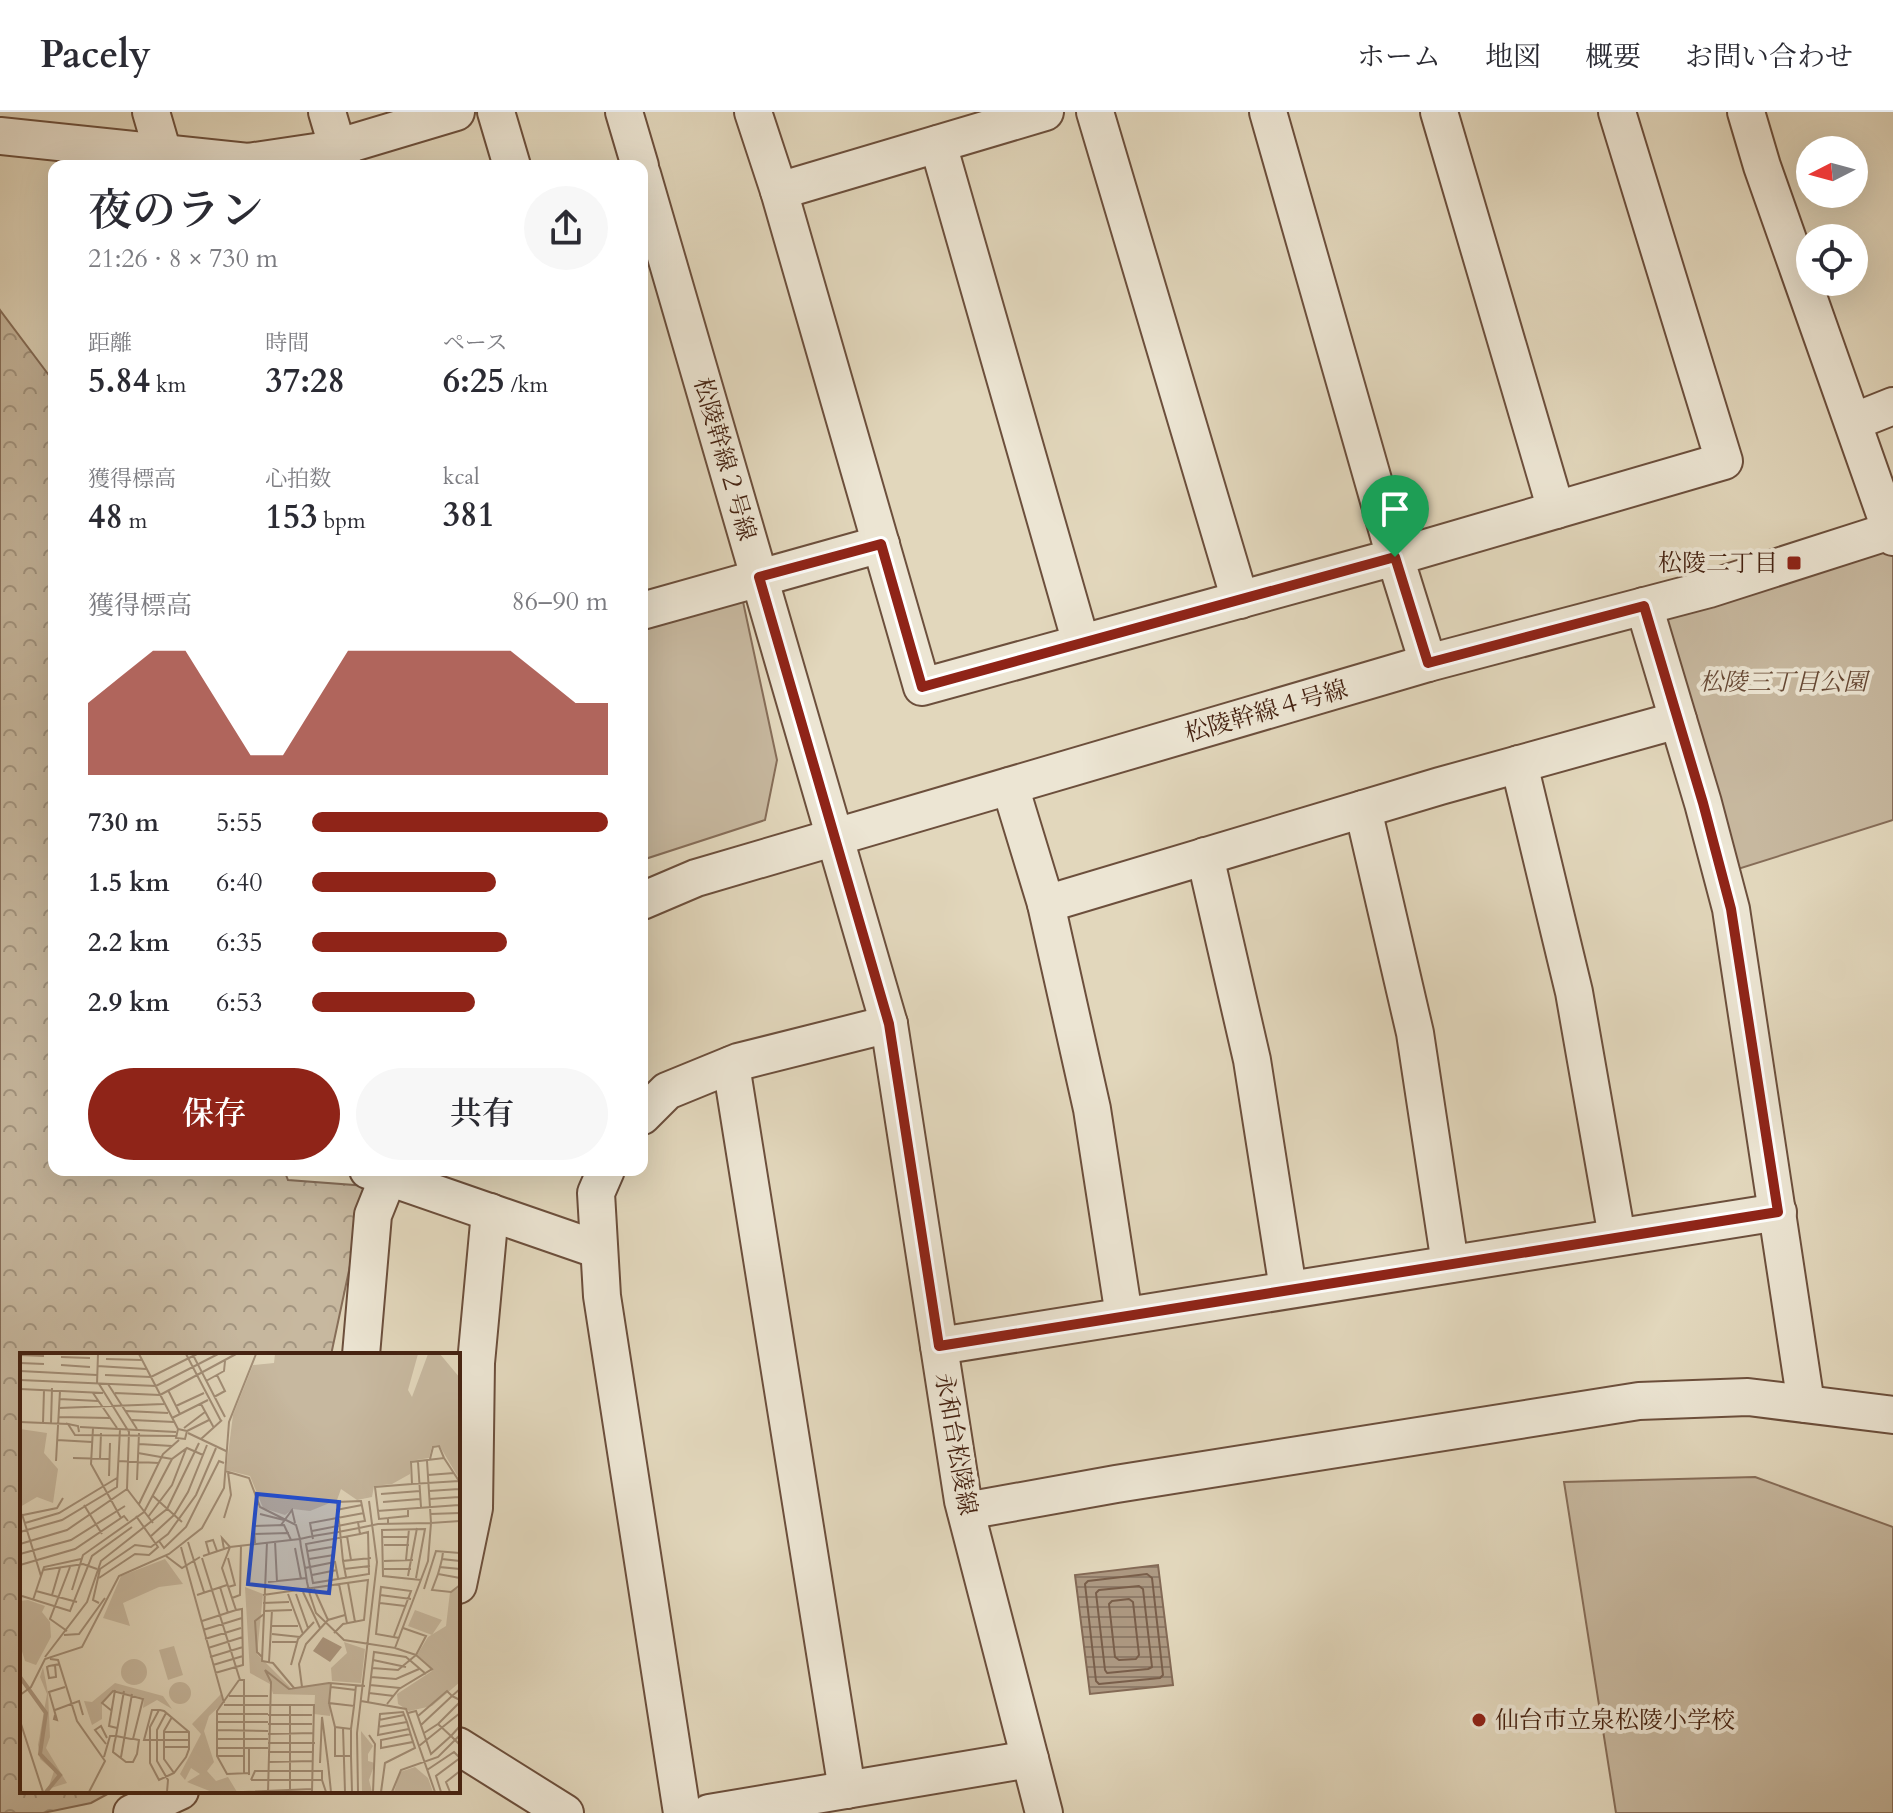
<!DOCTYPE html>
<html lang="ja">
<meta charset="utf-8">
<style>
body{margin:0;font-family:Cardo,"Noto Serif JP",serif;background:#f7f7f7;color:#2b2b33;height:100vh;display:flex;flex-direction:column;font-size:30px;white-space:nowrap}
*{box-sizing:border-box;margin:0}
p{font-size:26px;color:#7c7c81}
.icon{flex:none;width:44px;height:44px;fill:none;stroke:currentColor;stroke-width:2;stroke-linecap:round;stroke-linejoin:round}
.map{position:relative;flex:1;overflow:hidden}
.panel{position:absolute;left:48px;top:48px;width:600px;height:1016px;display:flex;flex-direction:column;background:#fff;border-radius:16px;box-shadow:0 8px 32px #0002}
.panel>*{flex:none}
.needle{width:52px;rotate:264deg}
.tools{position:absolute;left:1796px;top:24px;display:grid;gap:16px}
.tools a{display:grid;place-items:center;width:72px;height:72px;border-radius:50%;background:#fff;box-shadow:0 8px 32px #0002;font-size:40px}
.pin{position:absolute;display:grid;place-items:center;width:68px;height:68px;color:#fff;margin:-82px -34px;border-radius:50% 50% 50% 0;rotate:-45deg;box-shadow:0 0 8px #0007}
.pin .icon{rotate:45deg}
.round{display:grid;place-items:center;flex:none;width:84px;height:84px;border-radius:42px;background:#f7f7f7}
.summary{display:flex;align-items:center;justify-content:space-between;height:136px;padding:0 40px}
h1{font-size:44px;font-weight:600;line-height:60px}
.stats{display:grid;grid-template-columns:repeat(3,1fr);gap:12px;height:136px;padding:8px 40px}
.stats div{display:grid;align-content:center}
.stats b{font-size:34px;font-weight:600}
.stats small{font-size:22px;font-weight:400}
.stats p{font-size:22px}
.chart{height:224px;padding:16px 40px}
.chart p{display:flex;justify-content:space-between}
.chart svg{width:100%;height:144px;margin-top:8px;fill:#8f2418;opacity:.7}
.cta{display:flex;gap:16px;margin-top:auto;padding:16px 40px}
.cta a{flex:1;height:92px;border-radius:48px;background:#8f2418;color:#fff;font-size:32px;font-weight:600;line-height:92px;text-align:center}
.cta a+a{background:#f7f7f7;color:#2b2b33}
ul{padding:0 40px;list-style:none;font-size:26px}
li{display:grid;grid-template-columns:128px 96px 1fr;align-items:center;height:60px}
li i{height:20px;border-radius:10px;background:#8f2418}
header{display:flex;align-items:center;gap:48px;box-sizing:border-box;height:112px;padding:0 40px;background:#fff;border-bottom:2px solid #e1e1e2}
header strong{font-size:38px}
nav{display:flex;gap:44px;margin-inline-start:auto;font-size:28px}
.map>svg:first-child{display:block}
.forest{fill:url(#forest-crowns);stroke:#866d58;stroke-width:2}
.park{fill:#c7b89f;stroke:#866d58;stroke-width:2}
.water{fill:url(#water-rules);stroke:#836955;stroke-width:2}
.lines{fill:none;stroke-linecap:round;stroke-linejoin:round}
.shore{stroke:#795e4a;stroke-width:2}
.minor-casing{stroke:#6c4f3c;stroke-width:40}
.minor{stroke:#ece5d3;stroke-width:36}
.route-casing{stroke:#fff;stroke-width:16}
.route{stroke:#8f2418;stroke-width:10}
.poi-dot{fill:#8f2418;stroke:#ece5d3;stroke-width:3}
.labels{text-anchor:middle;stroke-width:8;stroke-linejoin:round;paint-order:stroke}
.street-label{font-size:24px;fill:#452211;stroke:#ece5d3}
.poi-label{font-size:24px;fill:#452211;stroke:#ece5d3;text-anchor:end}
.park-label{font-size:24px;font-style:italic;fill:#664834;stroke:#ece5d3}
.inset-river{fill:none;stroke:#ad9982;stroke-width:4}
.inset-road{fill:none;stroke:#a38f78;stroke-width:2}
.view{fill:#1d4ed8;fill-opacity:0.15;stroke:#1d4ed8;stroke-width:4}
.inset-edge{fill:none;stroke:#452211;stroke-width:4}
</style>
<header>
<strong>Pacely</strong>
<nav><a>ホーム</a><a>地図</a><a>概要</a><a>お問い合わせ</a></nav>
</header>
<div class="map">
<svg width="1893" height="1701" viewBox="0 0 1893 1701">
<defs>
<pattern id="forest-crowns" width="20" height="18" patternUnits="userSpaceOnUse" patternTransform="scale(2)"><rect width="20" height="18" fill="#c7b89f"/><path d="M2 6a3 3 0 1 1 6 0M12 15a3 3 0 1 1 6 0" fill="none" stroke="#a39580"/></pattern>
<pattern id="water-rules" width="6" height="5" patternUnits="userSpaceOnUse" patternTransform="scale(2)"><rect width="6" height="5" fill="#ad9982"/><path d="M0 2.5h6" fill="none" stroke="#8f7c69"/></pattern>
</defs>
<rect width="100%" height="100%" fill="#e2d7bc"/>
<filter id="stains"><feTurbulence type="fractalNoise" baseFrequency=".0025" numOctaves="4"/><feColorMatrix values="0 0 0 0 .2 0 0 0 0 .09 0 0 0 0 .02 0 0 0 .5 -.17"/></filter>
<radialGradient id="worn" r=".72"><stop offset=".6" stop-color="#630" stop-opacity="0"/><stop offset="1" stop-color="#630" stop-opacity=".3"/></radialGradient>
<!-- forest -->
<polygon class="forest" points="0,198 54,270 54,1058 284,1058 288,1068 367,1074 331,1243 22,1243 22,1679 113,1679 91,1691 43,1701 0,1701"/>
<!-- park -->
<g class="park">
<polygon points="1893,425 1893,708 1722,762 1644,494"/>
<polygon points="739,471 777,648 765,708 642,748 642,499"/>
<polygon points="1755,1365 1893,1415 1893,1701 1616,1701 1564,1370"/>
</g>
<!-- water -->
<polygon class="water" points="1158,1453 1173,1573 1090,1582 1075,1463"/>
<g class="lines">
<!-- shore -->
<g class="shore">
<polygon points="1147,1462 1152,1466 1163,1563 1160,1566 1099,1572 1096,1569 1085,1472 1088,1469"/>
<polygon points="1139,1474 1143,1477 1152,1555 1148,1557 1107,1561 1105,1558 1096,1481 1099,1478"/>
<polygon points="1129,1487 1133,1490 1139,1543 1136,1547 1119,1548 1115,1545 1109,1492 1112,1489"/>
</g>
<defs>
<g id="minor">
<polyline points="151,0 163,41"/>
<polyline points="327,0 343,54"/>
<polyline points="496,0 512,54"/>
<polyline points="624,0 640,54"/>
<polyline points="753,0 779,79 922,575 1395,445 1268,0"/>
<polyline points="1095,0 1240,488"/>
<polyline points="1439,0 1556,398"/>
<polyline points="1746,0 1762,54 1893,425"/>
<polyline points="0,24 248,50 329,38 456,0"/>
<polyline points="938,32 1081,531"/>
<polyline points="642,62 889,912 963,1389 1044,1701"/>
<polyline points="779,79 1045,0"/>
<polyline points="1853,310 1893,294"/>
<polyline points="1644,494 1703,691 1731,797 1806,1292"/>
<polyline points="642,499 881,432"/>
<polyline points="1428,551 1395,445 1724,349 1617,0"/>
<polyline points="1519,652 1574,880 1617,1125"/>
<polyline points="1010,674 1046,792 1092,997 1124,1204"/>
<polyline points="1363,697 1415,921 1450,1152"/>
<polyline points="1205,744 1252,948 1288,1177"/>
<polyline points="642,789 696,766 1428,551 1709,477 1893,418"/>
<polyline points="1046,792 1440,674 1678,608"/>
<polyline points="731,953 847,1678"/>
<polyline points="642,1004 667,979 738,950 889,912"/>
<polyline points="368,1058 599,1138"/>
<polyline points="606,1058 596,1081 602,1184 682,1701"/>
<polyline points="939,1234 1778,1100"/>
<polyline points="361,1243 373,1103 391,1058"/>
<polyline points="966,1399 1116,1372 1639,1289 1748,1285 1893,1303"/>
<polyline points="458,1473 474,1396 476,1251 490,1100"/>
<polyline points="458,1634 565,1701"/>
<polyline points="132,1701 180,1679"/>
<polyline points="709,1701 1030,1647"/>
</g>
</defs>
<!-- minor casing -->
<use href="#minor" class="minor-casing"/>
<!-- minor -->
<use href="#minor" class="minor"/>
</g>
<g class="lines">
<defs>
<polygon id="route" points="881,432 922,575 1395,445 1428,551 1644,494 1703,691 1731,797 1778,1100 939,1234 889,912 759,465"/>
</defs>
<!-- route casing -->
<use href="#route" class="route-casing"/>
<!-- route -->
<use href="#route" class="route"/>
</g>
<!-- markers -->
<g class="poi-dot">
<rect x="1786" y="443" width="16" height="16" rx="4"/>
<circle cx="1479" cy="1608" r="8"/>
</g>
<g class="labels">
<!-- street labels -->
<g class="street-label">
<text transform="translate(725 347) rotate(74)" y="8">松陵幹線２号線</text>
<text transform="translate(1266 599) rotate(-16)" y="8">松陵幹線４号線</text>
<text transform="translate(956 1332) rotate(80)" y="8">永和台松陵線</text>
</g>
<!-- poi labels -->
<g class="poi-label">
<text x="1778" y="459">松陵二丁目</text>
<text x="1495" y="1616" text-anchor="start">仙台市立泉松陵小学校</text>
</g>
<!-- park labels -->
<g class="park-label">
<text x="1783" y="578">松陵三丁目公園</text>
</g>
</g>
<!-- overview -->
<g transform="translate(20 1241)">
<rect width="440" height="440" fill="#e2d7bc"/>
<path d="M255 1H398L388 37 392 44 408 1H420L440 25V157V127L419 92 412 93 409 105 390 108V121L372 131 354 133 352 144 337 147 321 136 317 147 290 158 273 156 265 162 243 155 230 123 206 117 213 62 233 12 254 10ZM0 76 27 80 24 100 38 116 33 150 17 144 0 154ZM145 206 163 231 139 234 103 250 110 273 83 265 101 223ZM225 234 243 241 237 301 271 335 311 330 310 363 294 361 295 342 253 341 250 331 230 320ZM440 234V329L412 353 389 358 378 351 377 341 412 318 397 302 408 284 426 273 430 239ZM8 247 25 253 22 259 30 269 31 284 16 312 5 308 0 292V248ZM23 314 28 340 30 384 26 395 47 430 28 436 34 418 20 406 18 392 27 341 20 324ZM95 330 143 343 152 356 137 347 123 355 124 345 93 338 82 350V366L72 372 64 348 72 349ZM201 341 203 350 189 363 184 378 194 409 187 418 196 428 208 424 217 439H192L167 429 180 421 171 415 165 427 160 421 181 381 172 371ZM341 378 353 393 348 401V408L355 410 349 427 352 439H342ZM395 414 408 425 413 439H374L380 419Z" fill="#c7b89f"/>
<path d="M395 257 422 267 412 282 388 273ZM324 289 345 296 341 330 312 328 311 315 327 300ZM154 293 163 322 148 327 139 297ZM101 319a13 13 0 1 1 26 0a13 13 0 1 1-26 0ZM149 340a11 11 0 1 1 22 0a11 11 0 1 1-22 0Z" fill="#c7b89f"/>
<path d="M303 284 322 294 310 309 293 298Z" fill="#ad9982"/>
<path class="inset-river" d="M0 324 26 360 20 401 40 422 26 439"/>
<path class="inset-road" d="M119 1 158 76 156 85 165 86 167 78 158 76M166 1 201 68M0 2 24 3M173 2 205 64M41 4 70 5M86 6 122 7M0 10 24 11M41 12 70 14M77 13 126 16M0 18 77 22M85 22 131 24 177 1M0 27 136 33 198 1M186 28 204 18 205 8M77 31 78 1M79 31 109 79 107 136 133 170M88 31 117 76M0 36 83 40M148 37 160 61M73 40 97 75M95 40 140 42M140 42 216 1M194 44 205 38 197 22M39 46 78 48M181 51 194 75M156 53 184 40M39 55 144 51M106 58 148 60M38 64 90 65M152 65 188 47M112 67 154 69M0 69 48 71M23 70 24 37M31 70 32 35M60 74 156 79M73 75 71 111 101 165M164 75 185 59M167 78 189 67M59 79 58 73 48 71 55 82 156 83M168 80 206 98M181 86 202 67M37 87 72 89M119 91 152 93M118 100 152 106M53 105 89 106M80 106 81 80M410 106 413 94 419 93 424 105M36 108 40 38M98 108 139 110M407 108 411 170 440 168M398 109 401 154M408 122 434 120M89 123 90 90M117 127 119 80M439 128 392 131 391 109 424 105 439 128 440 158M409 138 439 136M361 141 400 138M133 143 162 169M409 146 439 144M363 149 400 146M119 151 143 101 159 87M64 152 82 181M316 157 342 152M357 158 439 152M2 161 21 223M240 161 264 167M410 161 440 160M3 162 37 155 43 145M128 164 152 132 166 96M204 165 211 142 208 119M368 165 388 163V155M5 170 39 160 97 125M368 171V165L359 166 355 134 392 131M261 172 272 157 275 170M292 178 338 169M0 179 42 167 97 134 100 76M234 181 269 180M327 183 331 207M130 184 154 162 168 139 187 92M363 184H389M293 186 290 170 344 160M139 188 144 195 166 174 199 108 204 110M255 188 257 229M168 189 184 239M247 189 242 308 253 310 274 335M235 190 234 173 264 172 271 187M0 191 47 177 107 136M364 192H389M161 194 204 350M275 195 281 226M288 198 312 194M415 198 440 200M423 199 422 206 440 208M189 200 186 189 193 187 197 198M0 201 51 187 105 153M146 203 162 215 180 204M183 203 210 194 271 187 280 186 293 183 318 179 339 175 358 171 411 170 408 208 375 295 324 287 296 260 290 242 287 229 285 215 281 194 280 186 276 172 240 154 229 125 205 118M182 205 220 327H224V395H248M208 205 215 232 208 234M289 206 314 202M422 206 420 214 440 216M386 207 389 176M364 208 393 207M0 212 55 196 104 163 108 168M420 214 418 221 440 225M285 215 290 214 293 230 349 221 348 179 340 181 338 169 345 168 341 148 317 149 323 208M324 216 350 213M364 216H391M23 217 63 211 77 216M418 221 412 237 431 239 440 232M292 222 317 217M388 223 397 175M326 224 323 208 351 205M79 225 115 201 129 202 138 194 116 163M318 225 315 209 290 214 286 191 340 181M396 225 405 176 362 177 363 223 401 227M248 229 287 225M328 230 335 269M319 231 327 270M200 234 208 260M294 236 308 267M404 236 416 198M52 237 63 202 124 159 152 106 167 95 183 102M16 238 57 249M283 239 300 275M268 241 283 281M276 241 288 275M32 242 40 215M177 242 207 232M243 242 348 227 344 267 323 271 314 280M360 242 391 246M2 243 50 258 72 203 112 174M212 245 220 242 221 192M13 247 24 214 61 206M79 250 73 247 80 216 115 192 131 194 148 181 176 142 196 95M243 250 269 249M360 250 385 253M244 258 272 257M182 268 216 257M252 273H278M183 277 222 265M47 278 30 266 50 214M252 281 280 284M44 282 59 281 85 245M374 283 391 238 361 234 356 281 379 285M185 286 221 275M252 289H277M188 295 223 284M375 295 396 302 406 283 383 275M25 304 67 249 81 208 147 156 179 90M190 304 223 294M242 304 237 299 235 268 244 261M30 306 38 307 57 368 85 408 69 439M353 307 386 314M249 309 252 257M35 312 36 324 29 325 27 314 29 313 40 311M193 312 223 303M271 312 278 286 294 269M352 315 378 317 396 302 412 316 379 336 367 351M195 320 223 312 222 256 216 257 202 215 210 194 202 185 204 196M351 324 376 326 399 316M219 327 197 358V403L207 421 229 420M311 330 309 350 334 353 336 332M350 332 380 335M282 334 279 311 286 291 308 267 325 262M311 334 336 337M95 337 89 373 97 375M349 340 374 343M0 342 11 334 25 306 62 294 99 223 149 201 182 175 204 135 209 69 236 1M209 343H248M341 348 386 356 415 439M348 349 354 299 386 304 406 321M309 350 315 374 331 376 334 353M204 352H248M248 352H294L292 439M270 352V439M35 357 59 348 63 362M139 357 130 374V410L139 427 154 420 166 404 169 396V379L144 358 140 357H132L124 387H169M92 358 82 350 93 338 123 346 113 386M146 360 137 377V408L148 427 147 439M388 360 396 358 411 401 431 383 440 392M197 361H248M35 362 34 366 37 367 29 339 45 334M248 362H292M398 363 427 338 432 343 440 336M152 364 144 378V406L154 420M359 367 384 362M0 368 23 439M197 369H248M248 371H292M418 371 439 350M401 372 432 343 440 347M315 374V403H331V376M358 374 387 369M323 375 325 439M389 376 358 382 360 361 383 359 387 369 389 376 393 389M197 377 248 378M144 379H169M404 380 418 371 431 383 440 373M248 381 294 380M349 382 355 391 353 439M197 386H248M248 390H295M86 391 75 377 81 373 87 385M399 393 440 360M144 394H169M197 395H224V421M229 395V422M248 399H293M197 403H224M331 403 332 439M84 404 90 383H96L111 386H114L119 387 117 401 113 409H106L93 399 94 392 96 383 104 338M101 404 112 341M248 409 293 408M300 410 302 364 308 410M308 410 311 439M407 417 434 399 440 405M231 427 235 418H302V427M231 427H302L306 439M223 439 292 436M248 439 251 329 245 317 269 336 309 330 345 333M338 439 337 380 357 209 349 148M361 439 365 410 395 395 393 389 361 395V387L391 381M372 439 381 417 418 404 440 382M421 439 416 423 440 405M430 439 426 429 440 418"/>
<path class="view" d="M237 141 319 149 309 240 228 231Z"/>
<rect width="440" height="440" class="inset-edge"/>
</g>
<rect width="100%" height="100%" filter="url(#stains)"/>
<rect width="100%" height="100%" fill="url(#worn)"/>
</svg>
<div class="tools">
<a><svg class="needle" viewBox="-14 -14 28 28"><path d="M0-13l5 13h-10z" fill="#e53935"/><path d="M0 13l5-13h-10z" fill="#7c7c81"/></svg></a>
<a><svg class="icon" aria-label="locate" viewBox="0 0 24 24"><circle cx="12" cy="12" r="6"/><path d="M12 2v4M12 18v4M2 12h4M18 12h4"/></svg></a>
</div>
<div class="pin" style="left:1395px;top:445px;background:#1e9e55"><svg class="icon" aria-label="arrive" viewBox="0 0 24 24"><path d="M6 21V4h12l-3 4 3 4H6"/></svg></div>
<section class="panel">
<div class="summary"><div><h1>夜のラン</h1><p>21:26 · 8 × 730 m</p></div><a class="round"><svg class="icon" aria-label="share" viewBox="0 0 24 24"><path d="M12 15V3M7 8l5-5 5 5M5 13v7h14v-7"/></svg></a></div>
<div class="stats">
<div><p>距離</p><b>5.84<small> km</small></b></div>
<div><p>時間</p><b>37:28</b></div>
<div><p>ペース</p><b>6:25<small> /km</small></b></div>
</div>
<div class="stats">
<div><p>獲得標高</p><b>48<small> m</small></b></div>
<div><p>心拍数</p><b>153<small> bpm</small></b></div>
<div><p>kcal</p><b>381</b></div>
</div>
<div class="chart"><p><span>獲得標高</span>86–90 m</p>
<svg viewBox="0 0 160 44" preserveAspectRatio="none"><path d="M0 44V22L10 14L20 6L30 6L40 22L50 38L60 38L70 22L80 6L90 6L100 6L110 6L120 6L130 6L140 14L150 22L160 22V44z"/></svg>
</div>
<ul>
<li><b>730 m</b>5:55<i style="width:100%"></i></li>
<li><b>1.5 km</b>6:40<i style="width:62%"></i></li>
<li><b>2.2 km</b>6:35<i style="width:66%"></i></li>
<li><b>2.9 km</b>6:53<i style="width:55%"></i></li>
</ul>
<div class="cta"><a>保存</a><a>共有</a></div>
</section>
</div>
